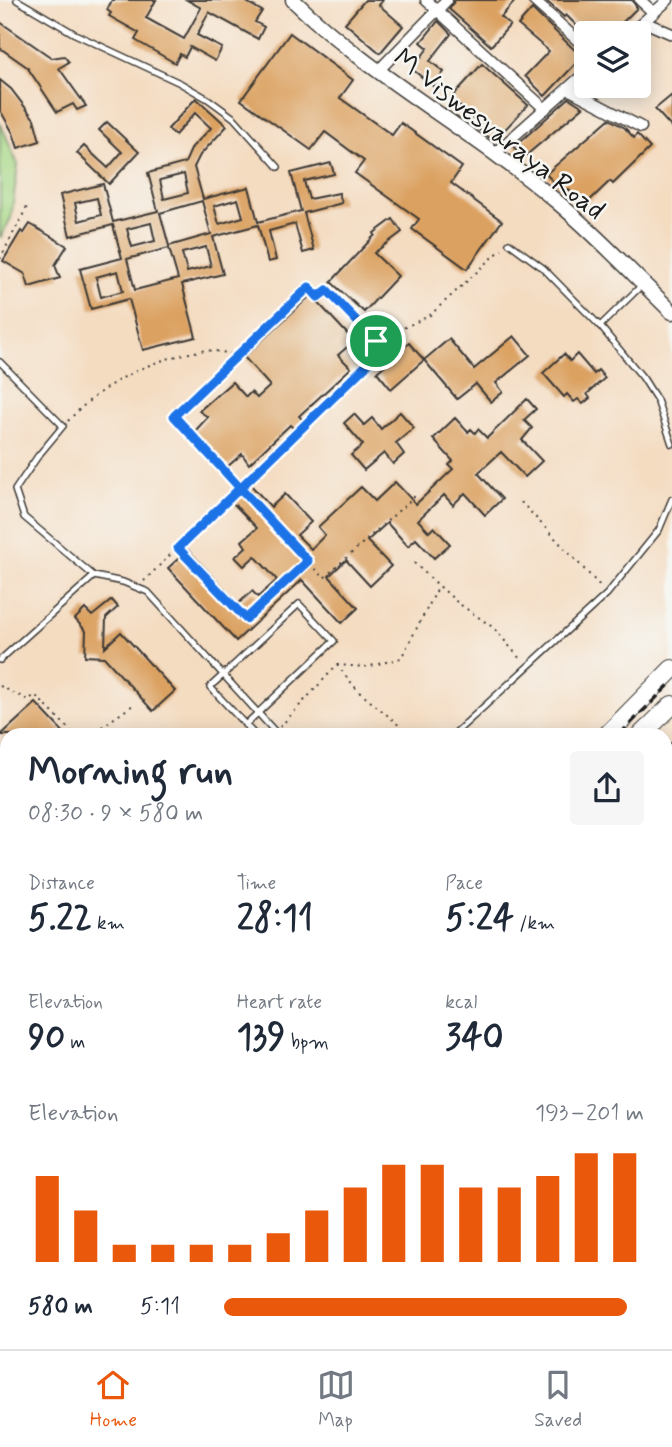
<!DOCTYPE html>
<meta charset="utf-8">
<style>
body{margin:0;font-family:Mynerve,sans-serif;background:#f6f6f7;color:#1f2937;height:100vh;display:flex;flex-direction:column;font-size:26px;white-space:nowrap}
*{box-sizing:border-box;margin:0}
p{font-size:23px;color:#747a83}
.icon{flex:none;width:38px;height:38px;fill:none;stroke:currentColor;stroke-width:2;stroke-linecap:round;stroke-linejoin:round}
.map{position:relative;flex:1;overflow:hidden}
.details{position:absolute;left:0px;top:728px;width:672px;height:621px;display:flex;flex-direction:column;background:#fff;border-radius:21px 21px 0 0;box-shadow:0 4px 18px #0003}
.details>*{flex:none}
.tools{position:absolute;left:574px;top:21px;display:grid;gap:14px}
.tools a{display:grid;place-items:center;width:77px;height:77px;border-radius:7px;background:#fff;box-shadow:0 4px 18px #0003;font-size:35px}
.pin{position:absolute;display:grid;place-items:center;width:60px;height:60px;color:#fff;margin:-30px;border:4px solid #fff;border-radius:50%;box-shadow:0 2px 7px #0007}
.round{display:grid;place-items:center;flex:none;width:74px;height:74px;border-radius:7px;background:#f6f6f7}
.overview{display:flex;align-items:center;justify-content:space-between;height:119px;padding:0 28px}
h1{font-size:38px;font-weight:700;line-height:52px}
.stats{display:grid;grid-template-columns:repeat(3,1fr);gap:10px;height:119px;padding:7px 28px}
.stats div{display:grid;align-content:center}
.stats b{font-size:35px;font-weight:700}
.stats small{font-size:19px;font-weight:400}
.stats p{font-size:19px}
.chart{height:196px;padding:14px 28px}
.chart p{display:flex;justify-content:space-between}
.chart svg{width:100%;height:126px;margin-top:7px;stroke:#ea580c;stroke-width:6}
ul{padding:0 28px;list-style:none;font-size:23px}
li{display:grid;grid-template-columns:112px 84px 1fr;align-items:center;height:52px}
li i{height:18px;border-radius:9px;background:#ea580c}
.dock{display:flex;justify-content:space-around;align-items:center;height:98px;border-top:2px solid #e0e1e3;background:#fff;font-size:19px;color:#747a83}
.dock a{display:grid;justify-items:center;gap:4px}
.dock .on{color:#ea580c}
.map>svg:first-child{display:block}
.green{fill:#a6d785;stroke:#617a50;stroke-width:2}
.building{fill:#dba160;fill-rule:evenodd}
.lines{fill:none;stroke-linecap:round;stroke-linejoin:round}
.service-casing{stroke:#3c3935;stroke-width:8}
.minor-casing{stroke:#3c3935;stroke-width:13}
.tertiary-casing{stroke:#3c3935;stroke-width:17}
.primary-casing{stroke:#3c3935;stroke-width:20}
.path{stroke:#3c3935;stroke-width:2;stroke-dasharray:2 5;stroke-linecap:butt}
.service{stroke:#fff;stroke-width:5}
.minor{stroke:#fff;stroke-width:10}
.tertiary{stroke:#fff;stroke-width:14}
.primary{stroke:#fff;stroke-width:18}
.rail{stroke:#1c1c1c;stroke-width:3.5;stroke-dasharray:10 5;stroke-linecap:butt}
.route-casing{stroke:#fff;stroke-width:14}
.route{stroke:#1a73e8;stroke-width:9}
.labels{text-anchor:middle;stroke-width:5;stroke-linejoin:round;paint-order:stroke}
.street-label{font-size:28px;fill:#1c1c1c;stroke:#f6f6f2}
</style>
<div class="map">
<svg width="672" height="1349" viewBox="0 0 672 1349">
<rect width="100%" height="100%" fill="#f6f6f2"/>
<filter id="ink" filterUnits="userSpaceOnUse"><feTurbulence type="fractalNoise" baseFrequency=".0143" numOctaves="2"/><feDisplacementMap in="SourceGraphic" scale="14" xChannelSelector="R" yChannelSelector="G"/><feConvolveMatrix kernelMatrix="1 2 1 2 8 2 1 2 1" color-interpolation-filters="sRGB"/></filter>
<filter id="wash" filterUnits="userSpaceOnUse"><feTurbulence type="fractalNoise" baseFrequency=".00686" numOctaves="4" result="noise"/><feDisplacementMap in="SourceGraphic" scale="28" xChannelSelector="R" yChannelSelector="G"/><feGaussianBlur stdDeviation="1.57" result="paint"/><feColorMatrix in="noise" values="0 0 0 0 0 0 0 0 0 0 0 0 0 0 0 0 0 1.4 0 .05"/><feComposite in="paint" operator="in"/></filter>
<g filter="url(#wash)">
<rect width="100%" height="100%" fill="#f4dcc1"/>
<!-- green -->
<polygon class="green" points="0,122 18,165 11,218 0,238"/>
<g id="blocks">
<!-- building -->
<g class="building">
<polygon points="112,0 156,0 146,18 184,39 201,8 187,0 243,0 262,11 255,22 264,27 258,39 209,12 197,35 222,48 215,61 190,47 185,57 180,54 175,63 135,40 139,33 109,16 111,13 107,10"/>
<polygon points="365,0 383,0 379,5 403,26 380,53 345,23"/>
<polygon points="455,0 516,0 501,17 510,25 491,46 449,9"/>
<polygon points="545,0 632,0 637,8 612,33 584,33 566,15 564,17"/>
<polygon points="532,9 582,57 545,96 525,76 549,51 518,25"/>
<polygon points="438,21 451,34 430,61 444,72 433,86 412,69 428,48 421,42"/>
<polygon points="0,22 52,58 64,56 69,62 59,68 86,106 77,110 73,104 57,112 27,67 0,48"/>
<polygon points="290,33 353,80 340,98 392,135 401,123 462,167 451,183 502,221 467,269 412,229 419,219 355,173 364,161 325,132 311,150 241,100"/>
<polygon points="482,64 528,105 494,141 473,125 476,122 451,98"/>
<polygon points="0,80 11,89 34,119 40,141 18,148 13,133 0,110"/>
<polygon points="672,95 672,128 655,109"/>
<path d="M196 98 227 126 200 155 194 167 203 199 249 187 258 222 301 211 291 173 331 163 334 174 304 181 309 199 339 193 342 203 304 213 314 250 303 253 295 224 269 231 276 260 268 262 258 225 213 237 223 274 182 284 196 337 143 350 129 299 91 309 80 269 122 258 113 225 70 236 60 195 103 184 113 222 158 211 148 173 185 163 192 147 211 128 195 113 175 135 168 129ZM184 174 188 193 164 199 160 180ZM97 198 101 215 79 221 75 203ZM238 199 243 217 219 224 214 206ZM202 201 211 234 169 246 160 213ZM151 223 155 241 132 247 127 229ZM206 247 211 266 187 272 182 253ZM169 248 178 279 135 290 127 259ZM118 271 123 291 101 297 96 277Z"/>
<polygon points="569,98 583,107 523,158 514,147"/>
<polygon points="609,119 625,128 634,138 637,134 650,148 613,184 610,181 584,206 568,189 564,193 546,174"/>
<polygon points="107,122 139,152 109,184 77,153 84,146 108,168 122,152 99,130"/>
<polygon points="393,219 402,232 374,253 398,276 364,312 331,282 375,235 374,233"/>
<polygon points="30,224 67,246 55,265 60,278 29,287 25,274 3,261 21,231 24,233"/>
<polygon points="311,295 354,341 338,355 351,368 299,416 303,420 294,429 290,425 249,464 242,454 227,467 194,432 208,417 199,411 232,382 246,397 251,392 257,398 270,386 244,357"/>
<polygon points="514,336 530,355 496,383 503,392 491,402 476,384 457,399 424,360 449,339 474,369"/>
<polygon points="409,343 424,360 391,389 377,372 386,364 380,358 393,347 398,353"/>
<polygon points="564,354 570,361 577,354 594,374 598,370 605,378 587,394 590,398 583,404 578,399 574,402 567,394 564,397 543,373"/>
<polygon points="527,399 536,409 524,420 532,428 522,440 542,461 525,477 501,452 478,473 502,499 485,515 465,493 453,505 444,495 418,520 429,532 434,527 450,544 434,558 416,539 408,546 387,523 367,541 391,566 370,586 346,560 329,576 358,608 342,623 302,580 236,641 168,568 188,550 238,604 252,591 258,597 277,580 255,556 244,566 235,557 246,547 242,541 257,528 230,500 249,483 271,507 285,494 311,522 297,535 311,549 325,535 318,527 361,487 375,501 395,482 416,504 453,469 449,465 453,461 433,439 455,418 468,432 471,429 475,433 478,429 487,438"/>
<polygon points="400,412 414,428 396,443 404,454 393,464 384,453 364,470 351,455 363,445 344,423 354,414 364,425 372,418 381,429"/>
<polygon points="112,600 118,607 106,618 105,647 121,632 175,691 153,711 104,657 85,656 86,631 75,619 85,609 92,616"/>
<polygon points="36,703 66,735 1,735"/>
</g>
</g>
</g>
<g filter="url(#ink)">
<use href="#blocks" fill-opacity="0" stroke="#3c3935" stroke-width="2"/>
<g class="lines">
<defs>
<g id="service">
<polyline points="17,0 75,34 180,83 208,99 234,118 278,167"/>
<polyline points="509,243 543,268 600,326 643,378 657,400 672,444"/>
<polyline points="600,326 643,284"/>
<polyline points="0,362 63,426 38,456 15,490 24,517 94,576"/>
<polyline points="0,660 94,576 123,582 148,592 278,735"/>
<polyline points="245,725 334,641 299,604 210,687 255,735"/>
<polyline points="453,735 607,594 659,530 672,499"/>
<polyline points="665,754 672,746"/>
<polyline points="0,813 7,824"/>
<polyline points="665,820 672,828"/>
<polyline points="0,893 7,889"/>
<polyline points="0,933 7,928"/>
<polyline points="0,1003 7,1013"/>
<polyline points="665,1023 672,1031"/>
<polyline points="0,1183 7,1178"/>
<polyline points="665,1217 672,1232"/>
<polyline points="665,1310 672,1318"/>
<polyline points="53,1342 59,1349"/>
<polyline points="229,1342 237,1349"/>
<polyline points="99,1349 105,1342"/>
</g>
<g id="minor">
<polyline points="426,0 545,109"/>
<polyline points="533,0 586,48"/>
<polyline points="640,0 654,13"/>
<polyline points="644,22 672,34"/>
<polyline points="631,33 668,0"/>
<polyline points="379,70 447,0"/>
<polyline points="568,89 641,127"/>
<polyline points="494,154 586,72"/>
<polyline points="665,1253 672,1249"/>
<polyline points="425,1349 433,1342"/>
<polyline points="527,1349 535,1342"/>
</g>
<path id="tertiary" d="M293 0C372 77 472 130 556 201 597 235 634 275 672 312"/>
<g id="primary">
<polyline points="607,735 672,669"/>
<polyline points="641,735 672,705"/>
<polyline points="0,1298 7,1292"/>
<polyline points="0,1322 7,1316"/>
</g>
</defs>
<!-- service casing -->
<use href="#service" class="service-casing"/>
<!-- minor casing -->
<use href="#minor" class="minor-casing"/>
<!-- tertiary casing -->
<use href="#tertiary" class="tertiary-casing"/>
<!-- primary casing -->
<use href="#primary" class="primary-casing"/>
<!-- path -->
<g class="path">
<polyline points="0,259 29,203"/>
<polyline points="376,341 383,349 178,548 246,619 308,561 324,578 416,495"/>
<path d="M68 421C103 383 148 360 200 351 211 349 226 353 237 355"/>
<polyline points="521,502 602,588"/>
<polyline points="308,561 174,416 309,287 318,297 327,290 375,341 429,316 502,249"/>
<polyline points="414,563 458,603 494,628 521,660"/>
<polyline points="144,581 177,548"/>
<polyline points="337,665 359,692 397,723 402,735"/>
<polyline points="0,686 28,700 35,695 75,735"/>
<polyline points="280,727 337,665 367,667 401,658 439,586"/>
<polyline points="90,735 136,703"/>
</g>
<!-- service -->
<use href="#service" class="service"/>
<!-- minor -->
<use href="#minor" class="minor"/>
<!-- tertiary -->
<use href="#tertiary" class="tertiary"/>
<!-- primary -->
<use href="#primary" class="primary"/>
<!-- rail -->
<g class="rail">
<polyline points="619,735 672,682"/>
<polyline points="0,1305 7,1299"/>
</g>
</g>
</g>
<g class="lines" filter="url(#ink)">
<defs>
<polyline id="route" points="376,341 327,290 318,297 309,287 174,416 240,488 178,548 246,619 308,561 240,488 383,349 376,341"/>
</defs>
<!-- route casing -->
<use href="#route" class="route-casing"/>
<!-- route -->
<use href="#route" class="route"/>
</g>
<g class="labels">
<!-- street labels -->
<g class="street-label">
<text transform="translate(500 133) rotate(38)" y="10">M Viswesvaraya Road</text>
</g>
</g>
</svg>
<div class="tools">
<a><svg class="icon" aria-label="layers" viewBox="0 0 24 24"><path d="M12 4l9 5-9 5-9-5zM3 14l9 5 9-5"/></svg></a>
</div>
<div class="pin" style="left:376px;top:341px;background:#1e9e55"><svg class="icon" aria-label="arrive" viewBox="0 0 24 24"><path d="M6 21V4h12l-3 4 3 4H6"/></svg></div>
<section class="details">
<div class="overview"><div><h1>Morning run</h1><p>08:30 · 9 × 580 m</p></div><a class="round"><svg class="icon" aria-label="share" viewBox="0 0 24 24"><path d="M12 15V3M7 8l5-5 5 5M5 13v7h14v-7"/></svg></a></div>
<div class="stats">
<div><p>Distance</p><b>5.22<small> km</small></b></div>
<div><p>Time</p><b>28:11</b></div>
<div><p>Pace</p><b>5:24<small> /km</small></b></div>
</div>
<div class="stats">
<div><p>Elevation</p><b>90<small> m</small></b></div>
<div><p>Heart rate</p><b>139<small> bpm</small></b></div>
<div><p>kcal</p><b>340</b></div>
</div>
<div class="chart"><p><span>Elevation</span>193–201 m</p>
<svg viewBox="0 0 160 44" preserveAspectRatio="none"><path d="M5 44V14M15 44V26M25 44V38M35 44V38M45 44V38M55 44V38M65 44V34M75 44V26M85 44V18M95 44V10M105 44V10M115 44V18M125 44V18M135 44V14M145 44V6M155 44V6"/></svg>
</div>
<ul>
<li><b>580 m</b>5:11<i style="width:96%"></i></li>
</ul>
</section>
</div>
<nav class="dock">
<a class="on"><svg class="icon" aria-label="home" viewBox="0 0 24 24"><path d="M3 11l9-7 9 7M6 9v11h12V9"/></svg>Home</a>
<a><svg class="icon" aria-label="map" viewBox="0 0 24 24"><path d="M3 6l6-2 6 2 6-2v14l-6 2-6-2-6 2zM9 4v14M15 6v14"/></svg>Map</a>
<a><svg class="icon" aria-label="saved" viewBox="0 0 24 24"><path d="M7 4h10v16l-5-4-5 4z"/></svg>Saved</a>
</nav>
